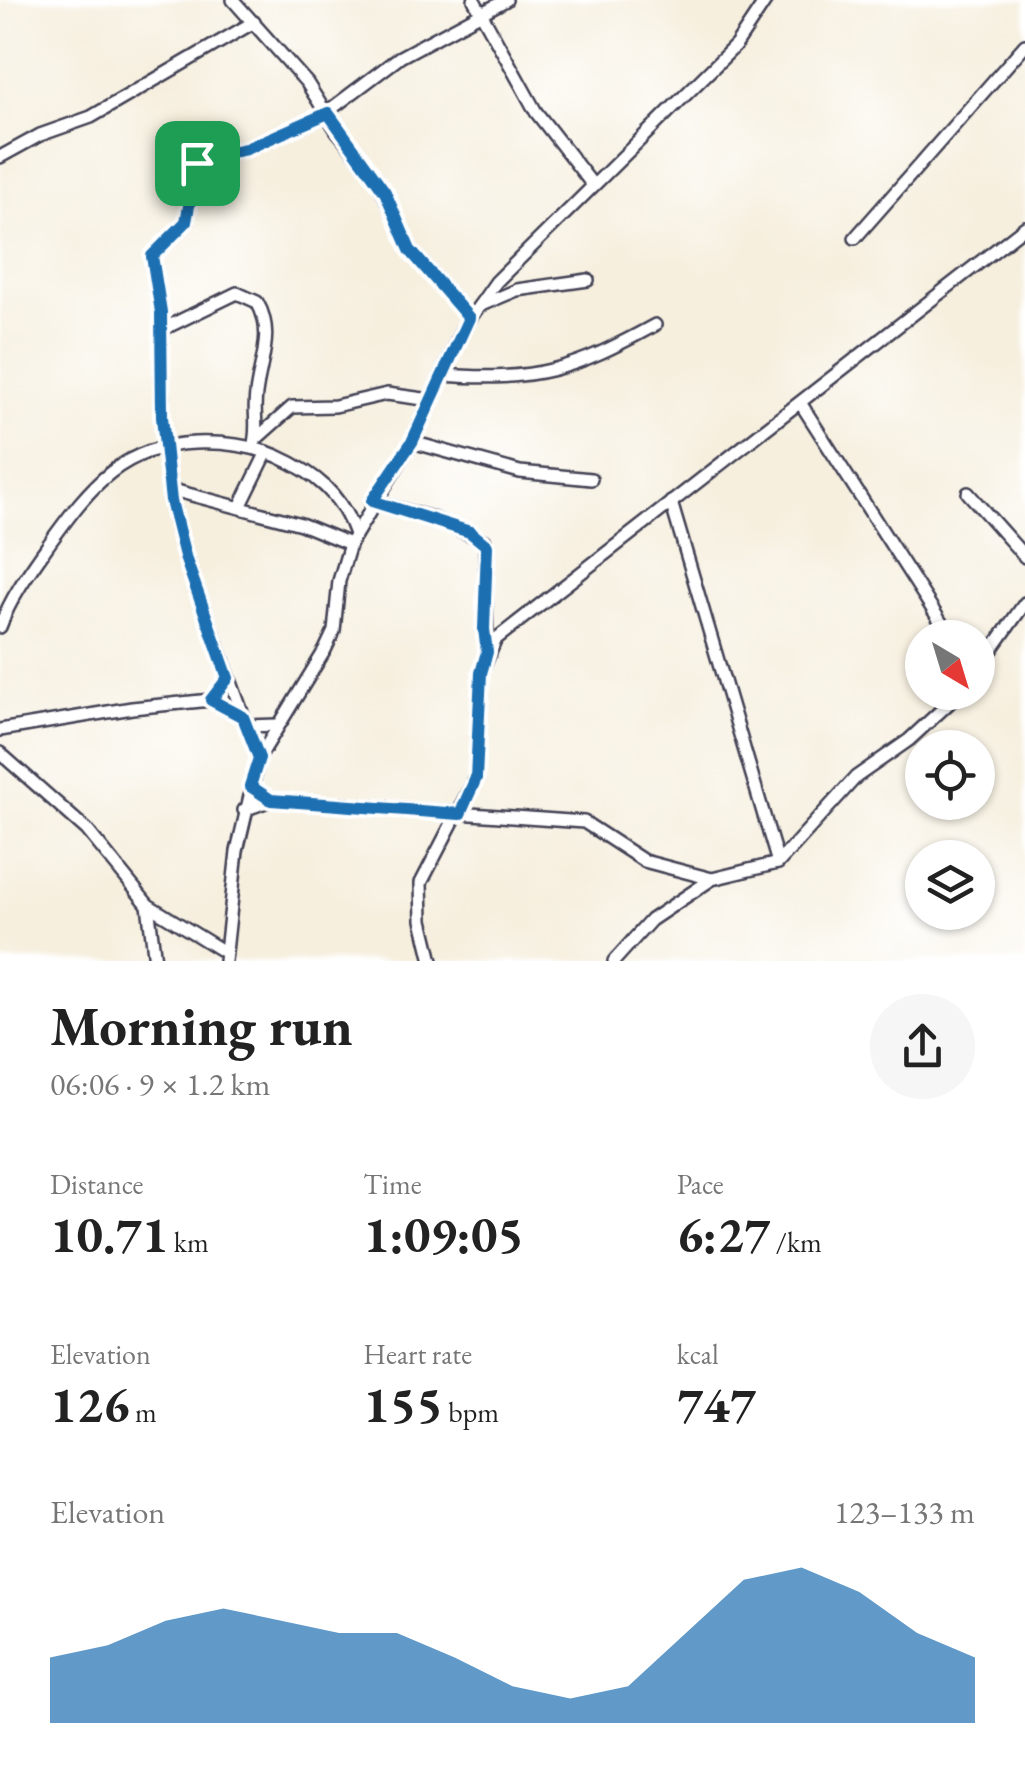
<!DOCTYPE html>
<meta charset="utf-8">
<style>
body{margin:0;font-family:"EB Garamond",serif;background:#f6f6f6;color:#222;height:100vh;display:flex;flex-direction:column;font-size:38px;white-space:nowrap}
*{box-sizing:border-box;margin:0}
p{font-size:32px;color:#767676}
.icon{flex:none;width:55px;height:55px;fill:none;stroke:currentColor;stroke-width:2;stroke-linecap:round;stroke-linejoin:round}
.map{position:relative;height:961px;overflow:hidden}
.side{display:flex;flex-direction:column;background:#fff;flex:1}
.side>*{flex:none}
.needle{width:65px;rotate:142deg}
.controls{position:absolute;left:905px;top:620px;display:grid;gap:20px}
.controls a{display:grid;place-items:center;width:90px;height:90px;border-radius:50%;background:#fff;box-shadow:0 2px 8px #0004;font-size:50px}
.pin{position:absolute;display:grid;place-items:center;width:85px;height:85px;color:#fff;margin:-42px;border-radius:20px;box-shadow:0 5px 15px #0006}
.round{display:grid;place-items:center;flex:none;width:105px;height:105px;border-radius:52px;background:#f6f6f6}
.head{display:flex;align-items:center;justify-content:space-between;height:170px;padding:0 50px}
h1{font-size:55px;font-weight:700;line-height:75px}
.stats{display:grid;grid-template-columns:repeat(3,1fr);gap:15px;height:170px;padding:10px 50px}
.stats div{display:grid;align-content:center}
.stats b{font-size:50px;font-weight:700}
.stats small{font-size:28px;font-weight:400}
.stats p{font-size:28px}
.chart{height:280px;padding:20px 50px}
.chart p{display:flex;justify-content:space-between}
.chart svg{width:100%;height:180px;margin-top:10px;fill:#1f6fb2;opacity:.7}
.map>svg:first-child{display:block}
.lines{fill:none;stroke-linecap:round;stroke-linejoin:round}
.minor-casing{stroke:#424153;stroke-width:16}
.minor{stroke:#fff;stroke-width:11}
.route-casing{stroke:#fff;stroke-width:20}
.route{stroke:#1f6fb2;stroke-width:12}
</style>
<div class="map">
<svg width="1025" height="961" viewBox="0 0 1025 961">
<rect width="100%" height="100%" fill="#fff"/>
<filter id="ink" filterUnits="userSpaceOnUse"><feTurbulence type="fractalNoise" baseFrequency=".01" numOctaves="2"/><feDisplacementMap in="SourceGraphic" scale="20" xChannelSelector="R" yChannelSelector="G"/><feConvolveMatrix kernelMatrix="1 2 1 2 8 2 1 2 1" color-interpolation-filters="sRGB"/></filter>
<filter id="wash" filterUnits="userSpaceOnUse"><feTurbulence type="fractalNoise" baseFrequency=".0048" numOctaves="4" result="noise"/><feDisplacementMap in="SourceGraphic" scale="40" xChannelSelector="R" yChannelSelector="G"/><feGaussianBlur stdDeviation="2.25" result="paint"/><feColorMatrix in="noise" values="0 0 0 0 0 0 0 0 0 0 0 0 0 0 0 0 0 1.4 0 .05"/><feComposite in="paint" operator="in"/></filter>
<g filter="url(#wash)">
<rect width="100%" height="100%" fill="#f6efde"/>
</g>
<g filter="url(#ink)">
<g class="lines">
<defs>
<g id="minor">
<polyline points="233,0 307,83 337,131 377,179 411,250 469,318"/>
<polyline points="474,0 536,112 592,184"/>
<polyline points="0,157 40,135 91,117 254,22"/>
<polyline points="855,238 1025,45"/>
<polyline points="479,306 517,290 588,280"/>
<path d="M161 330 237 293 257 302C275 333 260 361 256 394 253 413 259 426 253 448"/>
<path d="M442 375C536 382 573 370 655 325"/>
<polyline points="801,404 951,638"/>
<polyline points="255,440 292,407 335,406 387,394 431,400"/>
<polyline points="412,442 520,472 591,479"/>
<polyline points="169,489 301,524 350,544"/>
<polyline points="968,493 1025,557"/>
<polyline points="373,501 432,518 485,541 487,652"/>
<polyline points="671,502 778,863"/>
<polyline points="240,507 267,452"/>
<path d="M0 627C11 596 32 568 51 541 91 486 122 446 195 443 225 442 250 445 277 456 315 473 341 494 355 534"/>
<polyline points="978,669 1025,603"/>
<polyline points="246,726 278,725"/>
<polyline points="0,730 132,708 211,700 243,717"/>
<polyline points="0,753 87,830 148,905 226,953"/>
<polyline points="259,758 186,560 171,501 162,417 161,312 152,256 186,222 197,163 202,158 246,149 319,118 400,57 506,0"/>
<polyline points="244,810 271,800 584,822 644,861 712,879"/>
<polyline points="148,905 155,961"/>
<polyline points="225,961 237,851 259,758 325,650 334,631 339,581 350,544 412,442 462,330 496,282 736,45 766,0"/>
<polyline points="432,961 422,920 421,883 476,777 481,673 496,639 1025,227"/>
<polyline points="614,961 651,920 712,879 778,863 856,777 909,740 961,692"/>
</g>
</defs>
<!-- minor casing -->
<use href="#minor" class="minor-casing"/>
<!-- minor -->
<use href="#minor" class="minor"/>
</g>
</g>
<g class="lines" filter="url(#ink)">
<defs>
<polygon id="route" points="328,113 385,192 410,250 469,318 412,442 372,501 470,532 487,546 484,629 487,652 481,673 476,778 460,814 271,800 250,786 259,758 243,717 211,700 228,678 186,560 171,501 162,417 161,312 152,256 186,222 197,163 202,158 246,149"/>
</defs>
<!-- route casing -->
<use href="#route" class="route-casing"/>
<!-- route -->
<use href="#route" class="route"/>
</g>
</svg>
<div class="controls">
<a><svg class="needle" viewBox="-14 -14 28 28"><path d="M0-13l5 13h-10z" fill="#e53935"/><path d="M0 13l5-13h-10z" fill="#767676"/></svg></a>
<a><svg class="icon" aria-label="locate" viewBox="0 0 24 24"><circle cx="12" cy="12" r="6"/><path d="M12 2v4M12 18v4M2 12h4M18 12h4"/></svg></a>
<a><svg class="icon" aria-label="layers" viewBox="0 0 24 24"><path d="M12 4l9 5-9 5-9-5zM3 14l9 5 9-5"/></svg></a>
</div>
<div class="pin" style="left:197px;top:163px;background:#1e9e55"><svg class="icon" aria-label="arrive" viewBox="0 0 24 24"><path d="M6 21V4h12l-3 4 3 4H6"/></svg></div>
</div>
<section class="side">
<div class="head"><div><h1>Morning run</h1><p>06:06 · 9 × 1.2 km</p></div><a class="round"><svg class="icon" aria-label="share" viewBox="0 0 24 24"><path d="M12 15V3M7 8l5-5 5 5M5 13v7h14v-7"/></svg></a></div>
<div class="stats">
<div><p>Distance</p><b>10.71<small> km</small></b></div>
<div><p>Time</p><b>1:09:05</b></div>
<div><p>Pace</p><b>6:27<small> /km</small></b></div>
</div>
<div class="stats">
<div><p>Elevation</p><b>126<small> m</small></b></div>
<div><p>Heart rate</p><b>155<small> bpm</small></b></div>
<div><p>kcal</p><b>747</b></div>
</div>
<div class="chart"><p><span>Elevation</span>123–133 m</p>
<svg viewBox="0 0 160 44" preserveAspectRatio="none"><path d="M0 44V28L10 25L20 19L30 16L40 19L50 22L60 22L70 28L80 35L90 38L100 35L110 22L120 9L130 6L140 12L150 22L160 28V44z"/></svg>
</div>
</section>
